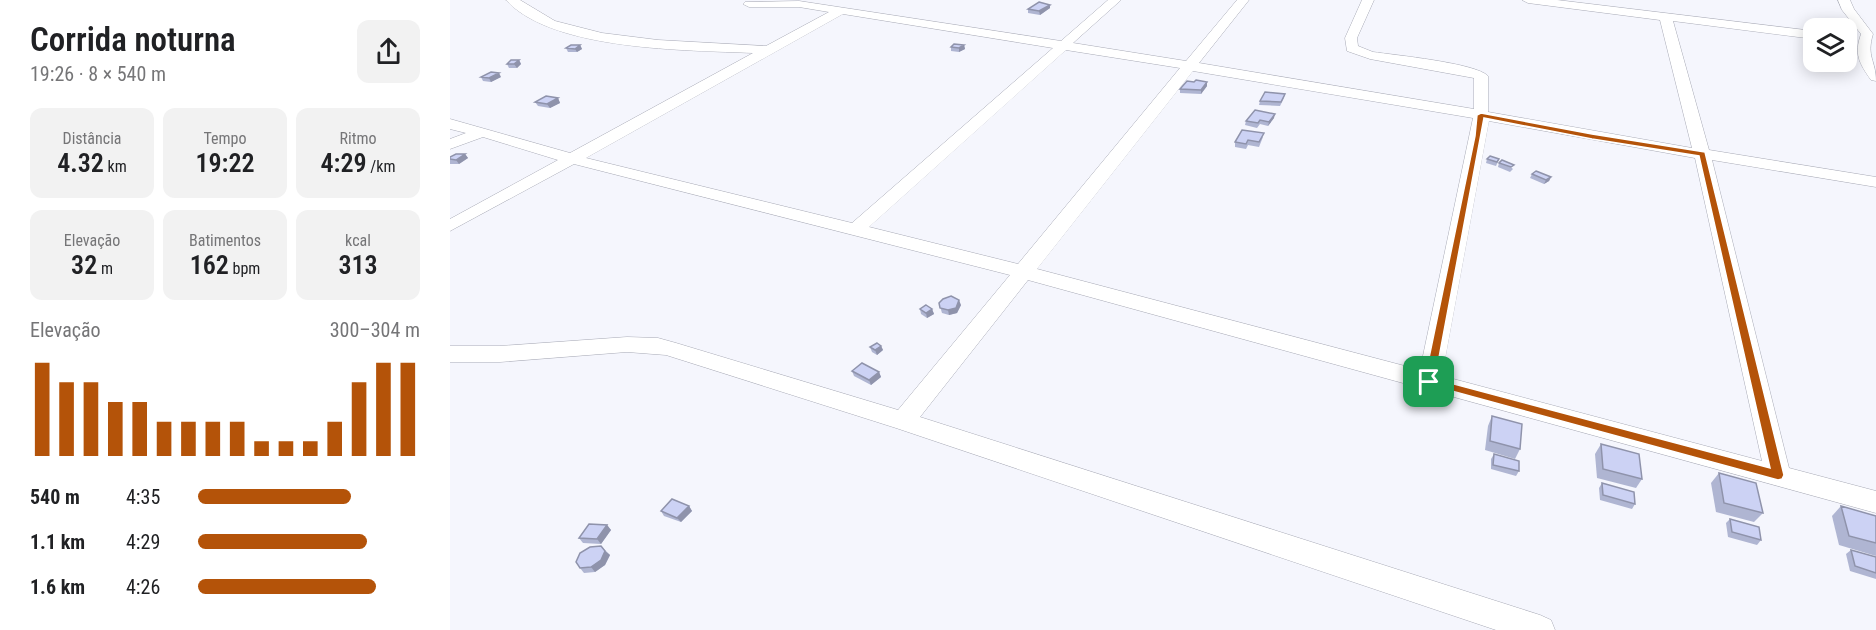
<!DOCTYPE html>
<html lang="pt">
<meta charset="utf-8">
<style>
body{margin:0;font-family:"Roboto Condensed",sans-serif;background:#f2f2f2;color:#202124;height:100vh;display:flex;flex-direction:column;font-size:22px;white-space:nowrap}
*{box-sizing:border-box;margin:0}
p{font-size:20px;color:#757577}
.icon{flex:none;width:33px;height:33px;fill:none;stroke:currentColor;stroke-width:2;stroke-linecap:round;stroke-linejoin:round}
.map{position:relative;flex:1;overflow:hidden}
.panel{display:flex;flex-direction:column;background:#fff;width:450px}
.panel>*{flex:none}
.fabs{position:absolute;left:1353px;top:18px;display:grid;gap:12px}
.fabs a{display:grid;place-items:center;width:54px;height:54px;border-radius:12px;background:#fff;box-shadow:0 3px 15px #0003;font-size:30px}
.pin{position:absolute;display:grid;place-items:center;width:51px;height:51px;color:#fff;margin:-26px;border-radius:12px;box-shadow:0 3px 9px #0006}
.round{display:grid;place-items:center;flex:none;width:63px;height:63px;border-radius:12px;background:#f2f2f2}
.head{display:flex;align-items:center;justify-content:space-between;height:102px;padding:0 30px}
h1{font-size:33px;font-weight:600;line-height:45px}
.stats{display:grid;grid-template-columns:repeat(3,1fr);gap:9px;height:102px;padding:6px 30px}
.stats div{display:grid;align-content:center;border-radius:12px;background:#f2f2f2;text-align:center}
.stats b{font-size:26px;font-weight:600}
.stats small{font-size:16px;font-weight:400}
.stats p{font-size:16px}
.chart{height:168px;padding:12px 30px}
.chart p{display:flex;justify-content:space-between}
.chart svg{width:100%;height:108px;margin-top:6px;stroke:#b45309;stroke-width:6}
ul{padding:0 30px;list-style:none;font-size:20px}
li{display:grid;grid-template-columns:96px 72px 1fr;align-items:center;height:45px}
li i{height:15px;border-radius:8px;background:#b45309}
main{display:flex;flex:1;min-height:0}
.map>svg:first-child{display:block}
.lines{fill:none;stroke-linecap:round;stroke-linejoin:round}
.minor-casing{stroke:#a8aab6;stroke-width:1}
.minor{fill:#fff;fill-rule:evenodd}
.wall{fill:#afb5d2}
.shaded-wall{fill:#8f93ab}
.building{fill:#ccd2f4;stroke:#8f93ab;stroke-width:1.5}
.route{fill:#b45309;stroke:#fff;stroke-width:1.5;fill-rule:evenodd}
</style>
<main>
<section class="panel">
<div class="head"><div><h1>Corrida noturna</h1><p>19:26 · 8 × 540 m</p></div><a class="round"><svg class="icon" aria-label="share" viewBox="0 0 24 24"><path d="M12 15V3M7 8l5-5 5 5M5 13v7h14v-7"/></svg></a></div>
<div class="stats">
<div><p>Distância</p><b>4.32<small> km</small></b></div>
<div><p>Tempo</p><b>19:22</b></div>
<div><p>Ritmo</p><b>4:29<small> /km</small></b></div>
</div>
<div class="stats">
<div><p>Elevação</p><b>32<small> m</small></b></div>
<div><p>Batimentos</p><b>162<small> bpm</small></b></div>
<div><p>kcal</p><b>313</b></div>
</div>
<div class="chart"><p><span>Elevação</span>300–304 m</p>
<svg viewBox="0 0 160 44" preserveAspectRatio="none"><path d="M5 44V6M15 44V14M25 44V14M35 44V22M45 44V22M55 44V30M65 44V30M75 44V30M85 44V30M95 44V38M105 44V38M115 44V38M125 44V30M135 44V14M145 44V6M155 44V6"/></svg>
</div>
<ul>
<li><b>540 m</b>4:35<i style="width:69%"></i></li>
<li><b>1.1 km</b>4:29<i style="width:76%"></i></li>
<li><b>1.6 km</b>4:26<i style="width:80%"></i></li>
</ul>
</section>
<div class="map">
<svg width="1426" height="630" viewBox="0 0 1426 630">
<rect width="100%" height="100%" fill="#f5f6fd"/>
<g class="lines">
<defs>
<g id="minor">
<path d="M56 0H70L105 21 152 33 208 40 316 46 379 12 349 7H299L293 4 295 2 349 1 611 41 658 0H671L623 43 736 61 787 0H799L749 63 1024 109V78L920 59 897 51 895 38 912 0H924L907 38 908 46 923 52C944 55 1026 63 1038 76V112L1242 148 1210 20 1078 3 1072 0H1107L1364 31V39L1223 21 1259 150 1426 177V187L1262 160 1339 468 1426 491V513L578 280 470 417 1090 615 1101 620 1105 630H1046L446 428 216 355 177 352 50 362H0V346H50L177 337 208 338 226 343 448 410 560 275 124 164 0 231V219L108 160 33 137 0 149V139L16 133 0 129V119L120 153 303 53C238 50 102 51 56 0ZM393 14 603 48 402 223 136 158ZM616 50 730 68 568 264 419 227ZM743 71 1023 118 970 370 587 269ZM1039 121 1245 158 1312 461 992 376Z"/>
<path d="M1388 0H1400L1404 9 1423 34C1416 57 1426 60 1426 81L1421 80C1409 63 1404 54 1411 34L1392 10Z"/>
</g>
</defs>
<!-- minor casing -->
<use href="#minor" class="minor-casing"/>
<!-- minor -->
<use href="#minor" class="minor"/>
</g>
<!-- wall -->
<g class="wall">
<polygon points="600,8 590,15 578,13 578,9"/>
<polygon points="130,45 132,49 127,52 118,52 116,48"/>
<polygon points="514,45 515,49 509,52 501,51 501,47"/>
<polygon points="69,60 71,64 67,68 59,68 57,64"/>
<polygon points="31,77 51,77 41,82 33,81"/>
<polygon points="744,82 757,82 757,86 751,94 730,93 730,89"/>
<polygon points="835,94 834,98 830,106 809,105 810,101"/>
<polygon points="108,98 110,103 100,108 88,106 85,102"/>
<polygon points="824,118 818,126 810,124 807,128 795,125 796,121"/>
<polygon points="813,137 809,147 798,145 796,149 785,147 785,142"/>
<polygon points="15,154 18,158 9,164 0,164 0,157"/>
<polygon points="1037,159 1049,159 1046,166 1036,163"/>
<polygon points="1052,160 1063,169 1060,172 1048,167 1049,163"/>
<polygon points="1082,174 1101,177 1099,181 1094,184 1080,178"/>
<polygon points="489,303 511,305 507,313 499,315 492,313"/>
<polygon points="470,309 482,309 484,314 477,318 471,314"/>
<polygon points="431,346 433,350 427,355 422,352 420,347"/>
<polygon points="402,371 429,372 431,377 421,385 404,376"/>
<polygon points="1042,416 1070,449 1065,459 1035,450 1038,426"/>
<polygon points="1151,444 1192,479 1186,488 1147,478 1145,454"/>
<polygon points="1044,454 1069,471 1066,476 1041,469 1041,459"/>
<polygon points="1269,473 1313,513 1304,522 1266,512 1261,483"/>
<polygon points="1152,483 1185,504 1182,509 1150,500 1149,488"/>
<polygon points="239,506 242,511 231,522 214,516 211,511"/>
<polygon points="1391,506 1426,516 1426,556 1389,545 1382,516"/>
<polygon points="1280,519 1311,540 1307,545 1278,537 1276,523"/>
<polygon points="157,525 161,530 151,544 133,543 129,538"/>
<polygon points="151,546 160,555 155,565 145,572 134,573 130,568"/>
<polygon points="1401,550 1426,557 1426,579 1400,571 1396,554"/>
</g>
<!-- shaded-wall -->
<g class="shaded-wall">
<polygon points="600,5 600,8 590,15 589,11"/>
<polygon points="130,45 132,49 127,52 125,49"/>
<polygon points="514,45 515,49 509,52 509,48"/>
<polygon points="69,60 71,64 67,68 64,64"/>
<polygon points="49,73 51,77 41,82 39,78"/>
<polygon points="757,82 757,86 751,94 751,90"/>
<polygon points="108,98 110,103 100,108 97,104"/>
<polygon points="825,114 824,118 818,126 819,122"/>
<polygon points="15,154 18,158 9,164 6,160"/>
<polygon points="1101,177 1099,181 1094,184 1096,180"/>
<polygon points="509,300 511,305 507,313 499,315 498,310"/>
<polygon points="482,309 484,314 477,318 476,313"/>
<polygon points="431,346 433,350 427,355 425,350"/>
<polygon points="429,372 431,377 421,385 419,380"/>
<polygon points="239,506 242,511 231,522 227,518"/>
<polygon points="157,525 161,530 151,544 147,539"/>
<polygon points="155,551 160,555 155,565 145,572 141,567"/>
</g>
<!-- building -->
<g class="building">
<polygon points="589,2 600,5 589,11 578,9"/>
<polygon points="504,44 514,45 509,48 501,47"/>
<polygon points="121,45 130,45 125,49 116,48"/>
<polygon points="61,60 69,60 64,64 57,64"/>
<polygon points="41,72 49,73 39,78 31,77"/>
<polygon points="746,80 757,82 751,90 730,89 737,81 744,82"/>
<polygon points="815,92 835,94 831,102 810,101"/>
<polygon points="96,96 108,98 97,104 85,102"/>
<polygon points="805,110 825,114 819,122 810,120 808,123 796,121"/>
<polygon points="792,130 814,133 809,142 798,140 796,144 785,142"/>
<polygon points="6,154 15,154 6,160 0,159 0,157"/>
<polygon points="1040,156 1049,159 1047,162 1037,159"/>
<polygon points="1052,160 1064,165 1061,167 1049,163"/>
<polygon points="1086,171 1101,177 1096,180 1082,174"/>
<polygon points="501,296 509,300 506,308 498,310 490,308 489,303 493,299"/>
<polygon points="476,305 482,309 476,313 470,309"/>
<polygon points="427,343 431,346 425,350 420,347"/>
<polygon points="412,363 429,372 419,380 402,371"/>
<polygon points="1042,416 1072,424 1070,449 1040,441"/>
<polygon points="1151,444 1189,454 1192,479 1153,469"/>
<polygon points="1044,454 1069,461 1069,471 1043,465"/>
<polygon points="1269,473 1306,483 1313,513 1274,503"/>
<polygon points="1152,483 1184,492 1185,504 1153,495"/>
<polygon points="222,499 239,506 227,518 211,511"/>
<polygon points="1391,506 1426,516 1426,543 1399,536"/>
<polygon points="1280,519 1309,527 1311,540 1282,532"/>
<polygon points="139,524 157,525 147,539 129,538"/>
<polygon points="151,546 155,551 151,560 141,567 130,568 126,562 130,553 140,547"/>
<polygon points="1401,550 1426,557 1426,573 1405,566"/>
</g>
<!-- route -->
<path class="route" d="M1031 113 1142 134 1255 152 1334 475 1332 479 1328 480 976 384 974 382 1025 136 1027 115ZM1034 118 1142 139 1249 156 1320 468 985 379Z"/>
</svg>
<div class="fabs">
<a><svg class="icon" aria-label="layers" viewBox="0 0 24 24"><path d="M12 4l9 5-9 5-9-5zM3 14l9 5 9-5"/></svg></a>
</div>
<div class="pin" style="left:979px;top:382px;background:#1e9e55"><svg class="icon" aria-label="arrive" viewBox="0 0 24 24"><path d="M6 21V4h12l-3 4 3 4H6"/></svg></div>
</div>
</main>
